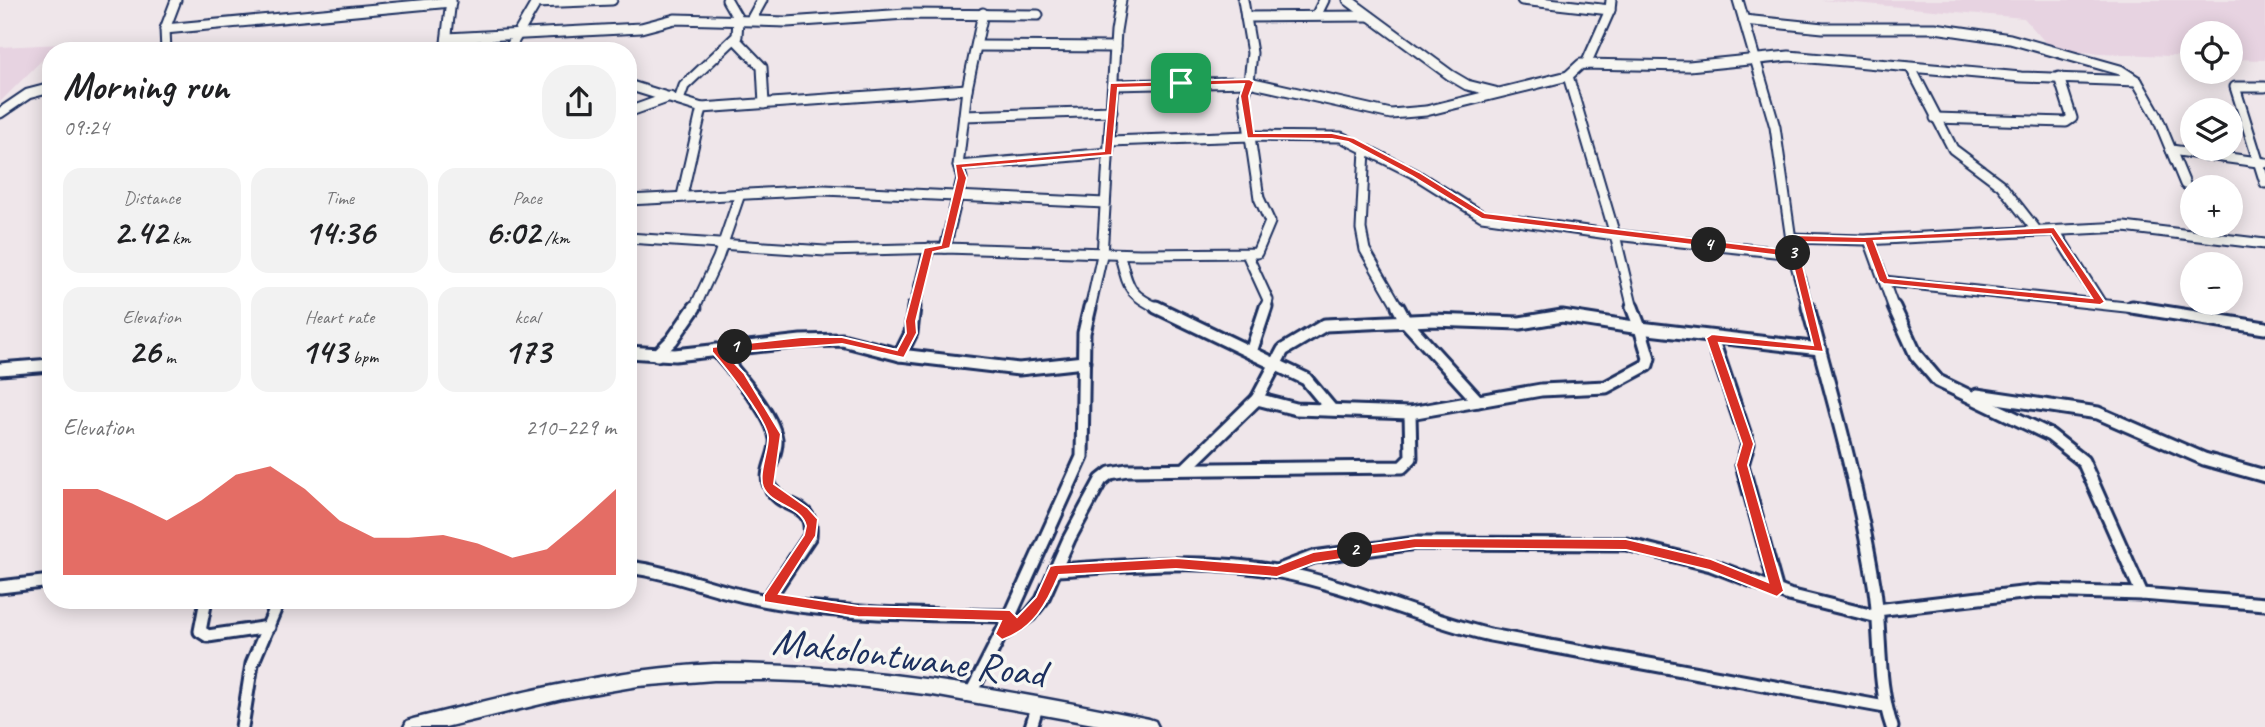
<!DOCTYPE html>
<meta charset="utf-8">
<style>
body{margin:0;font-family:Caveat,sans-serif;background:#f2f2f2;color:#202124;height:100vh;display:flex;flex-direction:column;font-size:26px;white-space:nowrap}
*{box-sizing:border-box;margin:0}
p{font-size:23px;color:#757577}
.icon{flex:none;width:38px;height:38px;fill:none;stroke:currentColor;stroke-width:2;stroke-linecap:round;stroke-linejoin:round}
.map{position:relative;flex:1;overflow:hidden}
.drawer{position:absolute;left:42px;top:42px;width:595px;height:567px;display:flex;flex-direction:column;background:#fff;border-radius:28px;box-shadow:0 4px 18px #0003}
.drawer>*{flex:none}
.controls{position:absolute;left:2180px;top:21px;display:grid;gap:14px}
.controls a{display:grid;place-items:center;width:63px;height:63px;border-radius:50%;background:#fff;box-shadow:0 4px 18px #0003;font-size:35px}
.pin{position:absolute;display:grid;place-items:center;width:60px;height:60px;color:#fff;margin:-30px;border-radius:14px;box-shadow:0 4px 10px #0006}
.km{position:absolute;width:35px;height:35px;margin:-18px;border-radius:50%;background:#222;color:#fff;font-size:19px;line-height:35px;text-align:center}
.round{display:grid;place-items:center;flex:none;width:74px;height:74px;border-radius:28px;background:#f2f2f2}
.headline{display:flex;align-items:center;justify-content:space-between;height:119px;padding:0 21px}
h1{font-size:38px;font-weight:700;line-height:52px}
.figures{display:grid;grid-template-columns:repeat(3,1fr);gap:10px;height:119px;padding:7px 21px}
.figures div{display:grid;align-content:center;border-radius:18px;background:#f2f2f2;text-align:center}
.figures b{font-size:35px;font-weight:700}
.figures small{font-size:19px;font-weight:400}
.figures p{font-size:19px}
.chart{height:196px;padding:14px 21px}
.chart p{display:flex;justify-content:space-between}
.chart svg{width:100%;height:126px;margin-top:7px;fill:#d93025;opacity:.7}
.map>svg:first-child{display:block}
.built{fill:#e7d3e1}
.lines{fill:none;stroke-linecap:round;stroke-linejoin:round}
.minor-far1-casing{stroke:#1b2f5e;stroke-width:13}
.minor-casing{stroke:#1b2f5e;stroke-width:17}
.secondary-casing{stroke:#1b2f5e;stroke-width:5}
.minor-far1{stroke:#f6f6f2;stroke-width:9}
.minor{stroke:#f6f6f2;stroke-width:11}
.secondary{fill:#f6f6f2;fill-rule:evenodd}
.route{fill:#d93025;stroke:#fff;stroke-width:2;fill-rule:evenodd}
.labels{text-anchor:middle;stroke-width:7;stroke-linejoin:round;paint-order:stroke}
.near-street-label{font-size:40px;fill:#1b2f5e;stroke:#f6f6f2}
</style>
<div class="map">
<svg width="2265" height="727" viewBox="0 0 2265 727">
<rect width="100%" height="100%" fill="#efe6ea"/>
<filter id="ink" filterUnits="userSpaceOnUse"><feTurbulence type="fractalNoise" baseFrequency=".0143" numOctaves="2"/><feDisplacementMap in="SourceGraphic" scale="14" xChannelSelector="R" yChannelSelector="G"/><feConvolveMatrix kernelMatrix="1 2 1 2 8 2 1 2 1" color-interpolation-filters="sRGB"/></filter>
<g filter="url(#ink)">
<!-- built -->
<g class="built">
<polygon points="1821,0 2265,0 2265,60 2231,59 2231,33 2193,33 2193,57 2053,51 2024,18"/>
<polygon points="62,44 51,51 0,102 0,47"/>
</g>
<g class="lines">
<defs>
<g id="minor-far1">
<polyline points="1348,0 1450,75 1467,85 1495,92"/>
<polyline points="1522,0 1610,10 1611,0"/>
<polyline points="1738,0 1775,127 1793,254 1808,309"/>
<polyline points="1317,14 1324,0"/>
<polyline points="1246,17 1369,16"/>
<polyline points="751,20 762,0"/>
<polyline points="1744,20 1823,28 1935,28 2010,39 2120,70 2137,81 2156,114 2185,184"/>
<polyline points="165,29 451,2"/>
<polyline points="447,38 641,28 675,19 787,22 906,14 1038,15"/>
<polyline points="735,39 762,67 764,104"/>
<polyline points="977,46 1115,47"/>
<polyline points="166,51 165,29 176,0"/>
<polyline points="445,51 451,0"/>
<polyline points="508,51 536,3 612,0"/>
<polyline points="1586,64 1610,10"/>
<polyline points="1911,68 1953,149 2001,185 2037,231"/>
<polyline points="628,85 702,108 967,89"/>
<polyline points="1113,85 1249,82 1252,53 1243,0"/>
<polyline points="2265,87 2235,87 2265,183"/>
<polyline points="679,100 684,86 737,36 738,19 727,0"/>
<polyline points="628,112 670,97"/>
<polyline points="0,113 28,94 51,88"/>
<polyline points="964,116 1112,111"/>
<polyline points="1935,118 2066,122 2072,118 2059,77"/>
<polyline points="1110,141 1250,136 1341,137 1415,174 1482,216 1615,235 1633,309"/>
<polyline points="1365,149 1361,229 1365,250 1399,309"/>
<polyline points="2171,150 2265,163"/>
<polyline points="958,166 1109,153"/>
<polyline points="682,196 702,108"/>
<polyline points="628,200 824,190 1105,203"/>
<polyline points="2055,231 2100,302"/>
<polyline points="628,238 825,251 945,248 1140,254 1257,253 1270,222 1259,198 1244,96 1249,82 1391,114 1426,111 1568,76"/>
<polyline points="1791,238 1864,240 2124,227 2265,244"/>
<polyline points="1869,240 1894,309"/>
<polyline points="945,248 962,178 958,166 967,89 983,13"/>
<polyline points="1247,254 1268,300 1265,309"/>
<polyline points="1793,254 1615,235 1568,76 1581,64 1689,66 1789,56 2021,77 2137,81"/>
<path d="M1120 256C1129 289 1128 294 1160 309"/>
<polyline points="1884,281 2144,309"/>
<polyline points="694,309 718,258 740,194"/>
<polyline points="914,309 929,248"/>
<polyline points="1090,309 1102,255 1116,31 1121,0"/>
</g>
<g id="minor">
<polyline points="1156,307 1306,379 1331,409"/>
<polyline points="1398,307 1406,322 1478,401"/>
<polyline points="1632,307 1640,328"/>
<path d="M1808 307C1833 399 1859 490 1874 584 1882 631 1876 681 1892 727"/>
<polyline points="1894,307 1916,355 1938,381 2050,435 2083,461 2142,594"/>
<polyline points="2132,307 2265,328"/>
<polyline points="1712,338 1748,444 1742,465 1777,591"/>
<path d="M716 350C734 371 772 412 776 439 778 455 763 471 770 486 781 512 814 498 810 536L768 599"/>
<polyline points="628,352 675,355 801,341 842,340 900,355 1019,369 1084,362"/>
<polyline points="1251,352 1266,307"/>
<polyline points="657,355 672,340 695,307"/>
<polyline points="900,355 911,333 914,307"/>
<polyline points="0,369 51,365"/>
<polyline points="1977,395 2098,413 2204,459 2265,476"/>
<polyline points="1257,399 1283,350 1325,325 1432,320 1520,323 1562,316 1640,328"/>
<polyline points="1186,468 1257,399 1296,409 1410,413 1541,390 1606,387 1647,365 1649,358 1640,328 1820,349"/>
<path d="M628 567C670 572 707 588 748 597 833 616 923 614 1010 616"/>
<path d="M1055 570C1129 566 1206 557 1280 572 1352 586 1419 618 1490 635L1885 707"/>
<polyline points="1277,571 1313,557 1416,543 1626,544 1711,565 1789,595 1878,617"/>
<polyline points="0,587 51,581"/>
<polyline points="206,600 200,631 208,636 269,627"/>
<polyline points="1877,610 2039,591 2142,594 2265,604"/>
<polyline points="1004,633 1030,615 1042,600 1069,539 1101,480 1110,473 1127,470 1402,467 1411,458 1410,413"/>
<polyline points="972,691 1010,616 1082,457 1084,333 1090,307"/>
<polyline points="242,727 252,664 279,600"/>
<polyline points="1031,727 1038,704"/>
</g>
<path id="secondary" d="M714 664C863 664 1004 689 1149 719L1155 721 1158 727H1110L933 695 824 682 769 680H714L638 686 562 699 445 727H404L407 721 413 719C513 694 611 669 714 664Z"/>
</defs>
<!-- minor-far1 casing -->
<use href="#minor-far1" class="minor-far1-casing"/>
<!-- minor casing -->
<use href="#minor" class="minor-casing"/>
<!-- secondary casing -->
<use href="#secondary" class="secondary-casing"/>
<!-- minor-far1 -->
<use href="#minor-far1" class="minor-far1"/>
<!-- minor -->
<use href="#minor" class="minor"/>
<!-- secondary -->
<use href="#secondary" class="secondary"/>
</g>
</g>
<!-- route -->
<path class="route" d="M1249 79 1254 82 1249 96 1254 133H1332L1354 138 1419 172 1485 213 1788 250 1786 238 1791 235 1864 237 2054 227 2105 302 2100 305 1884 284 1879 281 1865 243 1797 242 1824 352 1719 343 1754 444 1748 465 1784 591 1777 597 1709 570 1626 550 1416 548 1314 563 1277 577 1176 569 1059 575C1047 604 1033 629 1002 640L995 634 1001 621 858 617 764 602V595L804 535 806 526C802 506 771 506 763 487 758 474 768 452 768 438 769 422 725 367 712 352V347L801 337H842L897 350 906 333 905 321 924 248 941 245 957 178 955 164 1104 151 1110 83ZM1244 84 1240 96 1247 138 1332 139 1348 142 1412 176 1482 219 1791 257 1813 345 1712 334 1706 338 1742 444 1736 465 1768 582 1711 559 1626 539 1416 538 1313 552 1277 566 1176 558 1055 565 1050 566 1036 597 1017 617 1010 610 858 606 779 594 816 536 818 519 808 508 774 484 781 434 744 373 725 353 842 344 904 358 917 333 916 321 933 252 950 248 967 178 963 168 1112 155 1118 88ZM2051 234 2092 298 1888 278 1874 241Z"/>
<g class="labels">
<!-- near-street labels -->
<g class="near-street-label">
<text transform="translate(909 656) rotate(7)" y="14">Makolontwane Road</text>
</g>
</g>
</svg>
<div class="controls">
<a><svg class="icon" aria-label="locate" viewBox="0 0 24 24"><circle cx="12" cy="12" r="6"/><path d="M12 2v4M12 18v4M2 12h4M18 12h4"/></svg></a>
<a><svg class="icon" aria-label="layers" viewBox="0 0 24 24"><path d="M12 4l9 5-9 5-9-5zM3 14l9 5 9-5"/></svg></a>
<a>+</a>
<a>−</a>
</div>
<div class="pin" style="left:1181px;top:83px;background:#1e9e55"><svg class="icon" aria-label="arrive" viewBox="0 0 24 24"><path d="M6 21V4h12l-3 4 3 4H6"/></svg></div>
<b class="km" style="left:735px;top:347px">1</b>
<b class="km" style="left:1355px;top:550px">2</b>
<b class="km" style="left:1793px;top:253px">3</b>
<b class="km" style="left:1709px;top:245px">4</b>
<section class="drawer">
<div class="headline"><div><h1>Morning run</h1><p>09:24</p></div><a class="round"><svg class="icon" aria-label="share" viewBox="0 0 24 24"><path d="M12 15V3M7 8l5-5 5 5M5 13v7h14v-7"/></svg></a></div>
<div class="figures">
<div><p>Distance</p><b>2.42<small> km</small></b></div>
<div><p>Time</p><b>14:36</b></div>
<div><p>Pace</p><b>6:02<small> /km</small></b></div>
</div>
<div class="figures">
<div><p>Elevation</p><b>26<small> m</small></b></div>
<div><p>Heart rate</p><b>143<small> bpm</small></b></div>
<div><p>kcal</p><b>173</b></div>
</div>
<div class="chart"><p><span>Elevation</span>210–229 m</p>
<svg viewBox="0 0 160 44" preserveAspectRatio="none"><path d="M0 44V14L10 14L20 19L30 25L40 18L50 9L60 6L70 14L80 25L90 31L100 31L110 30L120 33L130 38L140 35L150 25L160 14V44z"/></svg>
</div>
</section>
</div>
